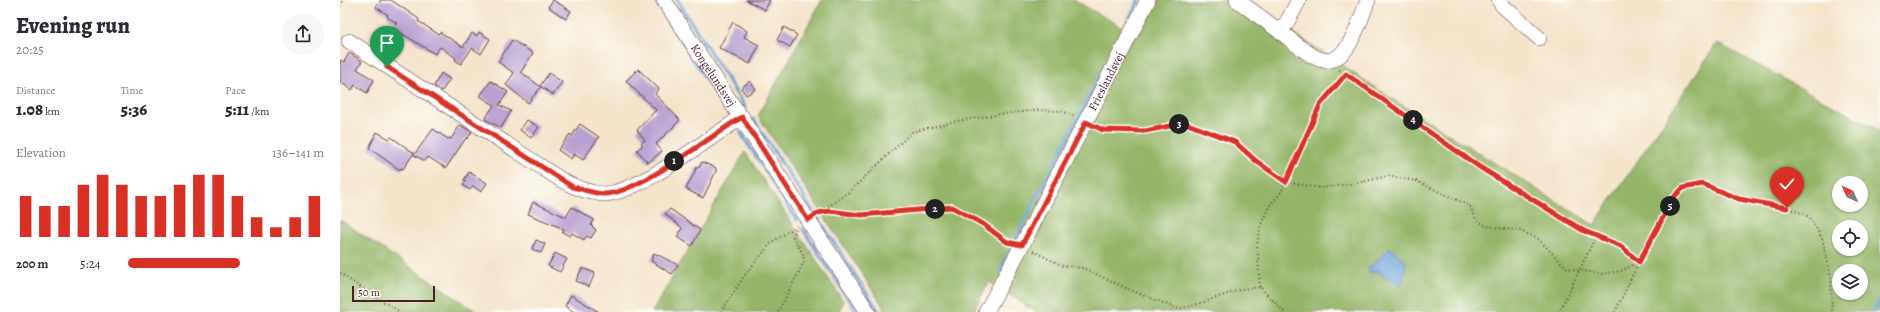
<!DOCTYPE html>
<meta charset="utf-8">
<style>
body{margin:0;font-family:Alegreya,serif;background:#f7f7f7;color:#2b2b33;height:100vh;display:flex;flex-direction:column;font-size:15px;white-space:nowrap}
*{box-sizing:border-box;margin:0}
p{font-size:13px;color:#7c7c81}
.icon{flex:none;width:22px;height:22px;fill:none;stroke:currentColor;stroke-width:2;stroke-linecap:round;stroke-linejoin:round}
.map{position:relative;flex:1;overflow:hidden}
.sheet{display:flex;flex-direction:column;background:#fff;width:340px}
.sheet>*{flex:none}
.needle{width:26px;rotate:315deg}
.tools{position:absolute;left:1492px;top:176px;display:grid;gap:8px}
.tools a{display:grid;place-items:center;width:36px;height:36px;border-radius:50%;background:#fff;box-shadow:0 1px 3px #0004;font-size:20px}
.scale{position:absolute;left:12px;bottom:10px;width:83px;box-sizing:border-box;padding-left:4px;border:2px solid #4a1f2b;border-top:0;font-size:11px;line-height:14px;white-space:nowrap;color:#4a1f2b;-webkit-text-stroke:3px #fdfcf7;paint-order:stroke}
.pin{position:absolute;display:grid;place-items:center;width:34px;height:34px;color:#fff;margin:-41px -17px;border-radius:50% 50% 50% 0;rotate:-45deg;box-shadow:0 0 4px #0007}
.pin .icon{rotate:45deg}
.km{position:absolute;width:20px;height:20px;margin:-10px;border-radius:50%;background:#222;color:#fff;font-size:11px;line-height:20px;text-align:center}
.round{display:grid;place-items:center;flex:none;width:42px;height:42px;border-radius:21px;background:#f7f7f7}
.overview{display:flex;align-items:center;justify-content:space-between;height:68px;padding:0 16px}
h1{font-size:22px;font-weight:800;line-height:30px}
.figures{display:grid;grid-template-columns:repeat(3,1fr);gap:6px;height:68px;padding:4px 16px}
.figures div{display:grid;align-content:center}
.figures b{font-size:17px;font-weight:800}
.figures small{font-size:11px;font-weight:400}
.figures p{font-size:11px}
.chart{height:112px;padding:8px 16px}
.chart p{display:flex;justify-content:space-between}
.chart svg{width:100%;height:72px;margin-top:4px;stroke:#d93025;stroke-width:6}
ul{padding:0 16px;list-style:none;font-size:13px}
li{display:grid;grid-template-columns:64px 48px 1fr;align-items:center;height:30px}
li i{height:10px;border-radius:5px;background:#d93025}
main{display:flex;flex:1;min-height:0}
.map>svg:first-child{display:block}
.forest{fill:#95b668;stroke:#706a4a;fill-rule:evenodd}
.water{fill:#6aa1d8;stroke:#5a6082}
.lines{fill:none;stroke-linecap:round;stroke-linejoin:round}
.stream{stroke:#6aa1d8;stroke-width:3.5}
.building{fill:#b7a1d1}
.minor-casing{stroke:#643d43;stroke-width:16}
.path{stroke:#643d43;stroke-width:2;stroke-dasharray:1 3;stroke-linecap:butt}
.minor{stroke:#fff;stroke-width:15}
.route-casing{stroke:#fff;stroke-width:8}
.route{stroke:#d93025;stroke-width:5}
.labels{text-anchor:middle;stroke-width:3.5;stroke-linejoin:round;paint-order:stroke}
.street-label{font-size:12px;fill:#4a1f2b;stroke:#fdfcf7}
</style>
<main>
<section class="sheet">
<div class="overview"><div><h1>Evening run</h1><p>20:25</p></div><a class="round"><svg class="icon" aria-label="share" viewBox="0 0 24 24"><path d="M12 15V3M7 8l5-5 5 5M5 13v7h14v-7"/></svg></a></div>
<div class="figures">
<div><p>Distance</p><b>1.08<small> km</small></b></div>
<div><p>Time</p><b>5:36</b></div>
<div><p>Pace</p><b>5:11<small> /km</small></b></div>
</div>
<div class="chart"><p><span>Elevation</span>136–141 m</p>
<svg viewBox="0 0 160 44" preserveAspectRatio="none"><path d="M5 44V19M15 44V25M25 44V25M35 44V12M45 44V6M55 44V12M65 44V19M75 44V19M85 44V12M95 44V6M105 44V6M115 44V19M125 44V32M135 44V38M145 44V32M155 44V19"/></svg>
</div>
<ul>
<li><b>200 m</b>5:24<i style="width:57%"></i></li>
</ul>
</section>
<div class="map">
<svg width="1540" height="312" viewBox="0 0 1540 312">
<rect width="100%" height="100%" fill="#fdfcf7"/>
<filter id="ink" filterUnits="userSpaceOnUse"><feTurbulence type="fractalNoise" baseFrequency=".025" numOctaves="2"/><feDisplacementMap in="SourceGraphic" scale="8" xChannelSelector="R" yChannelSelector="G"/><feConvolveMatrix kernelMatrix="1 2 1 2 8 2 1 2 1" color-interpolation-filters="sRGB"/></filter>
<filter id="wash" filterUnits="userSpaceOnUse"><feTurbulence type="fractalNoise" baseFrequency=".012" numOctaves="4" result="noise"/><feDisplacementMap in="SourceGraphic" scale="16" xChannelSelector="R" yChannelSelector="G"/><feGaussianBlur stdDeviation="0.9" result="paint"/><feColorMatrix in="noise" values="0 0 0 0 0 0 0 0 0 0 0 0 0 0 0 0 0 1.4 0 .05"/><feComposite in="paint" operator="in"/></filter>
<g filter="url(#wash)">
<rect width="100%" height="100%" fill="#f4e4ca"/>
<!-- forest -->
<g class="forest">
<path d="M482 0H734L798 36 818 0H905L1046 95 1254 225 1377 43 1540 131V312H696L649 282 633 312H547L418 116ZM1499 183H1521V205H1499ZM1499 227H1521V249H1499ZM1499 271H1521V293H1499Z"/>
<polygon points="405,152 504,302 498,312 312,312"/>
<polygon points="0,220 137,312 0,312"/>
</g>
<!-- water -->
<polygon class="water" points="1050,248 1065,260 1066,268 1061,286 1049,281 1047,278 1041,275 1040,271 1030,273 1028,269"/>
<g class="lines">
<!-- stream -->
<g class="stream">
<polyline points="315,0 385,108"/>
<polyline points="337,0 405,107"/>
<polyline points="413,119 473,211"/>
<polyline points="401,133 457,220"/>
<polyline points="478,218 539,312"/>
<polyline points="463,229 517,312"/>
<polyline points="674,242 799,0"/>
<polyline points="660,271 671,249"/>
<polyline points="1533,312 1540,298"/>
</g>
</g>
<g id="blocks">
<!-- building -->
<g class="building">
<polygon points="41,0 51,0 79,19 78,21 98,34 100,32 123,47 132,33 137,36 139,32 150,39 141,54 132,48 121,64 115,60 116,58 100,47 95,54 53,28 57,23 47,17 48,15 36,7"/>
<polygon points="213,0 231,11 226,19 208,7"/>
<polygon points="406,0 430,0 425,10"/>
<polygon points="393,22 407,31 404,37 419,45 410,64 379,48"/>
<polygon points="444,27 457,35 450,47 437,40"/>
<polygon points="172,40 193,53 181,72 201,87 188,103 166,85 174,73 158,62"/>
<polygon points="9,53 22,61 17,69 34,80 27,93 15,85 12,90 0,82 0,60 4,62"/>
<polygon points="298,69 319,89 315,94 340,120 316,144 322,151 308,163 297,150 303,145 301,143 305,140 297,130 316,110 286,81"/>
<polygon points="101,73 110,79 102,91 94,86"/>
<polygon points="209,73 222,82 213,95 200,86"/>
<polygon points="151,81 168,92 159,105 171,111 161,128 145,119 154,105 140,96"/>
<polygon points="410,81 416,89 406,95 401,88"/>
<polygon points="187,120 199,127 191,138 180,130"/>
<polygon points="240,124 259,137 243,160 234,154 231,159 218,150 230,134 232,136"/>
<polygon points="120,125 132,132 127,139 126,138 106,168 88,157 85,161 74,155 93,129 108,139 108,138 111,139"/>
<polygon points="37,132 49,139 51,137 74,153 63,169 61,168 60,170 29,148"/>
<polygon points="362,162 376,168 376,171 363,198 346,189 357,167 359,168"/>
<polygon points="129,172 147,183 141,192 133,186 130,190 123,185 126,181 124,180"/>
<polygon points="193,202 226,217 232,207 254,220 251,225 256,230 251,238 247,236 244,240 232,233 230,236 222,232 224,229 188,214"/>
<polygon points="330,209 360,230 352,246 337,237 342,228 325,214"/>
<polygon points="196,240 205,244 201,253 192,249"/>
<polygon points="215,253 227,259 220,272 208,266"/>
<polygon points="314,253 338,265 332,274 311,261"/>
<polygon points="242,268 255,273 249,287 236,281"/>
<polygon points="231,295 259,312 234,312 225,306"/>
</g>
</g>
</g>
<g filter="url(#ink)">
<use href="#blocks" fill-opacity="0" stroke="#643d43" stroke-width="1"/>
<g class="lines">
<defs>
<g id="minor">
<path id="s1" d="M324 0 528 312"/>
<polyline points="897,0 938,30"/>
<path d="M959 0 946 24 938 30C950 39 961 49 973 56 1006 76 1019 22 1028 0"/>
<polyline points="1159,0 1163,6 1199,38"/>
<path d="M9 41 223 181C234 187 250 193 263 194 298 194 370 137 402 117"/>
<path id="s2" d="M646 312 682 245 808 0"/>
</g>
</defs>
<!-- minor casing -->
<use href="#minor" class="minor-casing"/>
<!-- path -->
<g class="path">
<polyline points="0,6 3,0"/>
<polyline points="999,70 1141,167 1244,231 1281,246 1299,262 1275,312"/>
<polyline points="757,127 763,130 805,131 845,123 895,142 916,161 946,182 981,188 1017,183 1048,176 1076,181 1130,206 1136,219 1146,226 1181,231 1198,239 1227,268 1261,274 1281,271 1299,262 1334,197 1343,188 1362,184 1399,199 1447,208 1465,214 1472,221 1482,238 1491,278 1492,312"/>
<polyline points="481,212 489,211 521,215 612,207 643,224 670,242"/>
<polyline points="478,213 508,193 572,132 617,121 661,114 698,110 722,111 734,116"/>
<polyline points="693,251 723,266 743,268 790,290 839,309 855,305 902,289 920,287 944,312"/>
<polyline points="0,273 20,287 60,312"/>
<polyline points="920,287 917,245 921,224 930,205 940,194 948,179 979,105 1005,74"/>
<polyline points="381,312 404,276 432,242 457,226"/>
<polyline points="438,312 464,262 463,254 453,237 457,227"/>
<polyline points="1219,312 1256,236"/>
</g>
<!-- minor -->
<use href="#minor" class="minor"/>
</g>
</g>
<g class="lines" filter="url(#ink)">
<defs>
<path id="route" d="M47 67 233 187C242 189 253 193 263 194 297 195 370 136 402 117L468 220 478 213 489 211 521 215 612 207 643 224 667 242 682 245 746 122 763 130 805 131 845 123 895 142 916 161 946 182 980 105 1006 74 1141 168 1244 231 1281 246 1299 262 1334 197 1343 188 1362 184 1399 199 1447 208"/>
</defs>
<!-- route casing -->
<use href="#route" class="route-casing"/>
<!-- route -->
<use href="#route" class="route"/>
</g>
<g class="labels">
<!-- street labels -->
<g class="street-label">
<text dy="4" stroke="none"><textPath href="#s1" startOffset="90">Kongelundsvej</textPath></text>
<text dy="4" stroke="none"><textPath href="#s2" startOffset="260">Frieslandsvej</textPath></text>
</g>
</g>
</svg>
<div class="tools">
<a><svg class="needle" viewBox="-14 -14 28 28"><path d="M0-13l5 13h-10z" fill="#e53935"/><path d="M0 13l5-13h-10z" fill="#7c7c81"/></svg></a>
<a><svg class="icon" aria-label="locate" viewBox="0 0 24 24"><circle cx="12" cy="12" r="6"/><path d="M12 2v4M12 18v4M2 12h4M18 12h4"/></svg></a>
<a><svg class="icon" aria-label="layers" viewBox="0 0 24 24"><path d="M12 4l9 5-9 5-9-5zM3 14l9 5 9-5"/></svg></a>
</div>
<div class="scale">50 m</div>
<div class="pin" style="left:47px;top:67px;background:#1e9e55"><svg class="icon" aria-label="arrive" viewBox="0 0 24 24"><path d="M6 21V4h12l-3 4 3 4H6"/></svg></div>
<div class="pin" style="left:1447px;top:208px;background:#d93025"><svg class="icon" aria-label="check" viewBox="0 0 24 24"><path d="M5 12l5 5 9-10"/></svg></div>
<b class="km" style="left:334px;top:161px">1</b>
<b class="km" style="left:595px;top:209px">2</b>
<b class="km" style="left:839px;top:124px">3</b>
<b class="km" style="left:1073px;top:120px">4</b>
<b class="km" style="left:1330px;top:206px">5</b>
</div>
</main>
